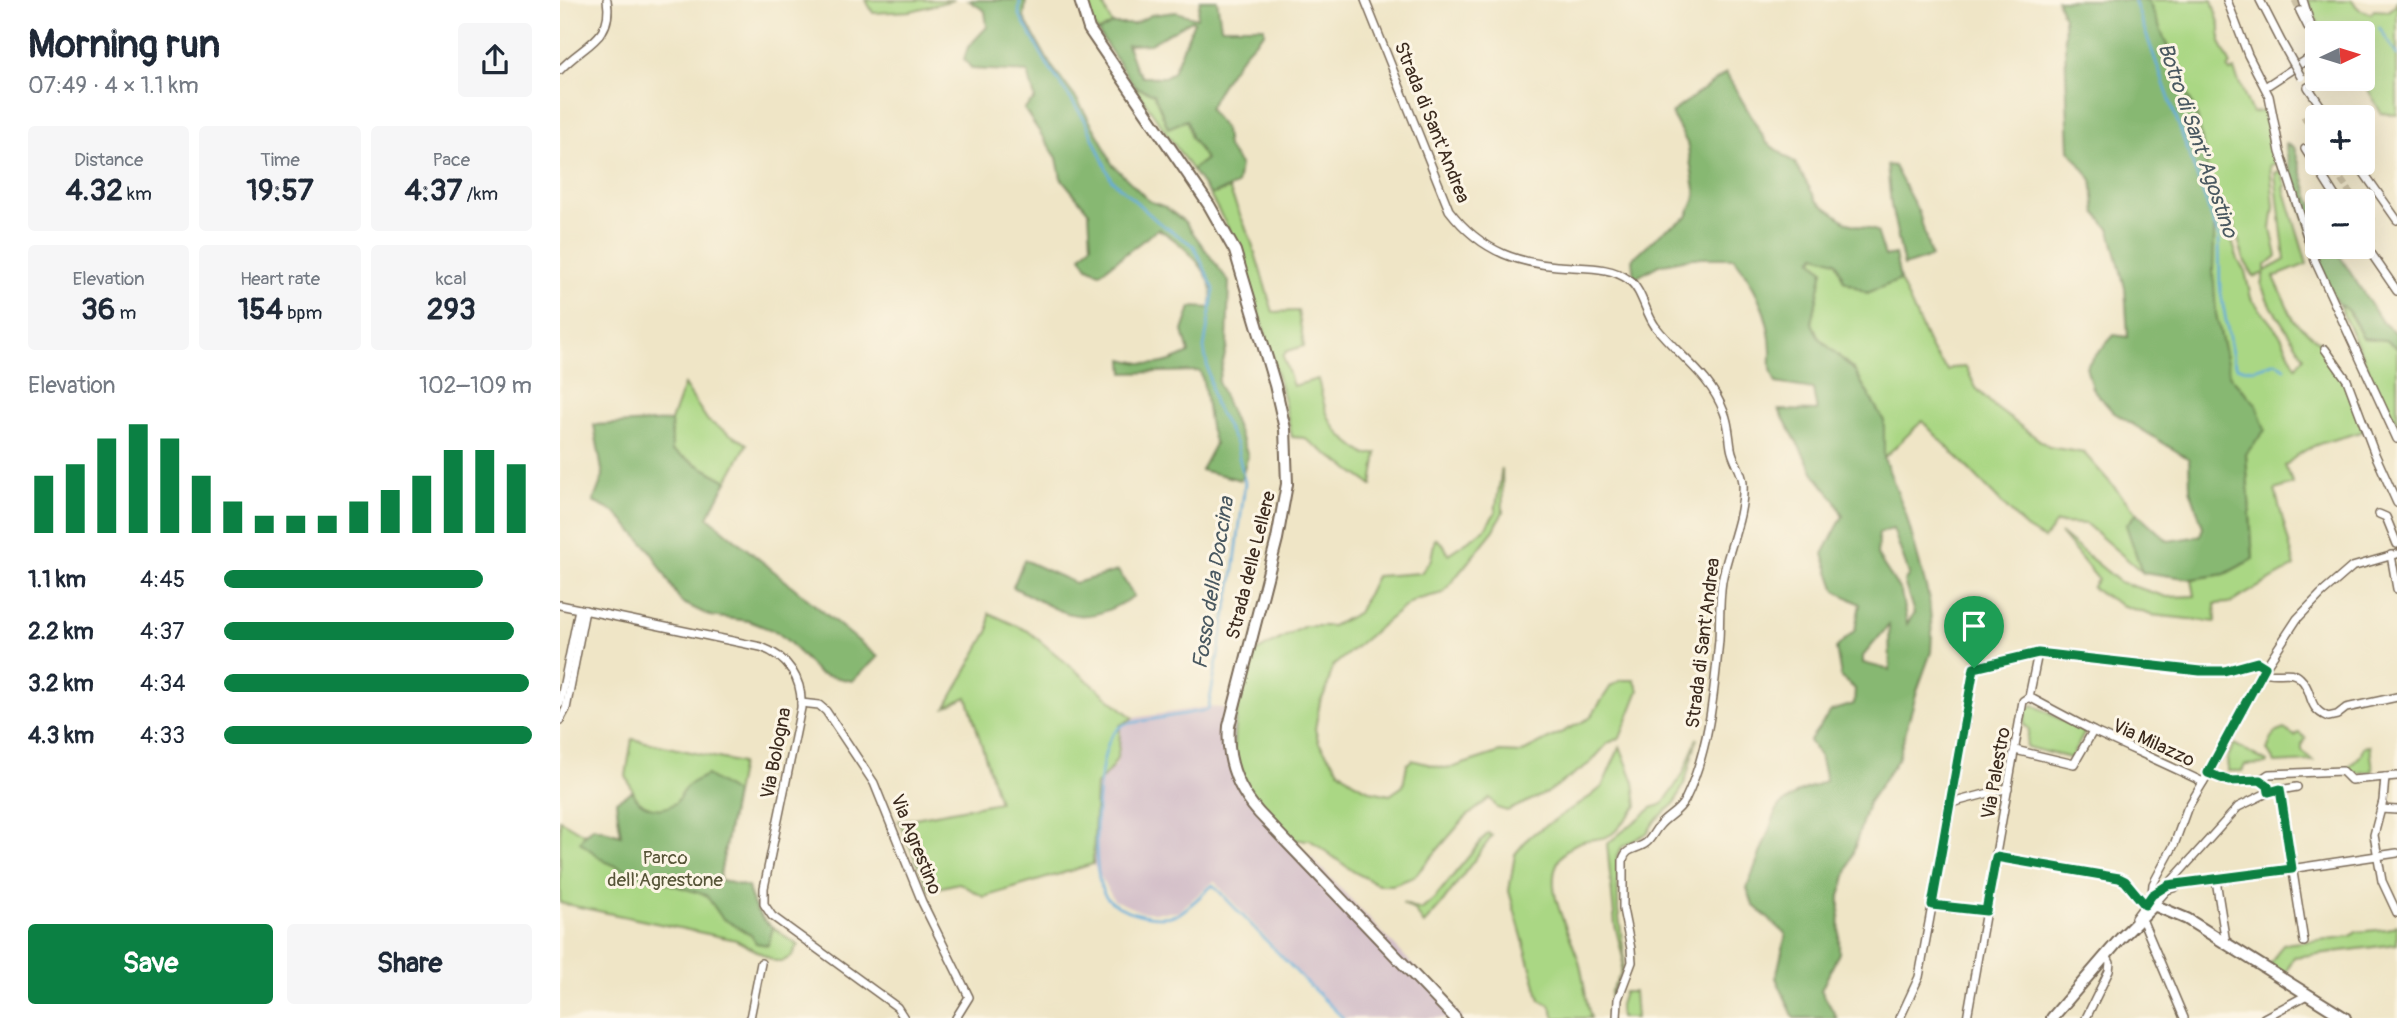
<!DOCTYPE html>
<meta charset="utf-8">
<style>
body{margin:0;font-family:Pangolin,sans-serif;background:#f6f6f7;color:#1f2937;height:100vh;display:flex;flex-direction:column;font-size:26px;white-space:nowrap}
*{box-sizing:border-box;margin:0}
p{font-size:23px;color:#747a83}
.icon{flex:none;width:38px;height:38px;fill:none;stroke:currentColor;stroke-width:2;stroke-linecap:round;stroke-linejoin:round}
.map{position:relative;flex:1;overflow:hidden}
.panel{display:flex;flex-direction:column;background:#fff;width:560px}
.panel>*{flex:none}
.needle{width:46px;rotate:86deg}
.fabs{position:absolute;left:1745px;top:21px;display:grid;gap:14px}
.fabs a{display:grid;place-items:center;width:70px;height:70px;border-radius:7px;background:#fff;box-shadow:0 7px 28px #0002;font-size:35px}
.pin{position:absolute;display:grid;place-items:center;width:60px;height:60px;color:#fff;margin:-72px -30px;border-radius:50% 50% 50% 0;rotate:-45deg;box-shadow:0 0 7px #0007}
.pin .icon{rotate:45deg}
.round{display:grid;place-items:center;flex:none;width:74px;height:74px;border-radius:7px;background:#f6f6f7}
.summary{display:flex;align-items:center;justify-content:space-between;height:119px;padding:0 28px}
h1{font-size:38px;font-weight:700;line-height:52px}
.figures{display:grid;grid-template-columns:repeat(3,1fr);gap:10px;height:119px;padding:7px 28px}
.figures div{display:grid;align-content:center;border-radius:7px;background:#f6f6f7;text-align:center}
.figures b{font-size:30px;font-weight:700}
.figures small{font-size:19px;font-weight:400}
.figures p{font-size:19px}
.chart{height:196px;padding:14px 28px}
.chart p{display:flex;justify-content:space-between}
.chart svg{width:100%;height:126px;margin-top:7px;stroke:#0b8043;stroke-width:6}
.action{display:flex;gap:14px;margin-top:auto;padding:14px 28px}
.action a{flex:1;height:80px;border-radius:7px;background:#0b8043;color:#fff;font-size:28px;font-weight:700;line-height:80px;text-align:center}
.action a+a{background:#f6f6f7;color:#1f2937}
ul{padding:0 28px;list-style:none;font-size:23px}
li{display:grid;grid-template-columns:112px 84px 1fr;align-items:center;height:52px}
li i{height:18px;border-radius:9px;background:#0b8043}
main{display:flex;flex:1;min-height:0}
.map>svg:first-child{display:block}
.industrial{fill:#d2bdc8}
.green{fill:#aad784;stroke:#728051;stroke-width:2;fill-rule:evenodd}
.forest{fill:#87b872;stroke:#617148;stroke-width:2;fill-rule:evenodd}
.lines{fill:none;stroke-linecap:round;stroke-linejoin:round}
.stream{stroke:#63acda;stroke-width:2.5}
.street-tunnel{stroke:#cbc0a4;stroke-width:7;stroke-dasharray:7 3.5;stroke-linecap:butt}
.street-casing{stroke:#7a6b59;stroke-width:10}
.secondary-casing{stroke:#7a6b59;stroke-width:14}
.street{stroke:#fff;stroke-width:7}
.secondary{stroke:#fff;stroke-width:10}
.street-bridge-casing{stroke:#7a6b59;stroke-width:10;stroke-linecap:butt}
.street-bridge{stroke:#fff;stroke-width:7}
.route-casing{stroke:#fff;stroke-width:14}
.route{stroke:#0b8043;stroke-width:9}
.labels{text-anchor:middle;stroke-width:6;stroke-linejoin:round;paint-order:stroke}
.street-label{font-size:19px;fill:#3b2a1e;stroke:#fcf5e5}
.park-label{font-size:19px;fill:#575538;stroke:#fcf5e5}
.water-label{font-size:21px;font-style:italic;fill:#495860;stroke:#fcf5e5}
</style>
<main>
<section class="panel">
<div class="summary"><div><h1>Morning run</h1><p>07:49 · 4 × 1.1 km</p></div><a class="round"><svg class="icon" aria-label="share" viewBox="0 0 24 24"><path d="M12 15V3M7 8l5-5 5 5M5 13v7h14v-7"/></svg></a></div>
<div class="figures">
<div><p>Distance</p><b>4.32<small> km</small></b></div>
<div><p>Time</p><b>19:57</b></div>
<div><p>Pace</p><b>4:37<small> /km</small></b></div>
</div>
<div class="figures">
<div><p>Elevation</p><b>36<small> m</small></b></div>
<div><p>Heart rate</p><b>154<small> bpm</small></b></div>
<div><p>kcal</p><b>293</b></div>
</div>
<div class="chart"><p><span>Elevation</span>102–109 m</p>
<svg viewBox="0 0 160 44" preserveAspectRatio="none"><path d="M5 44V24M15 44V20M25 44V11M35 44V6M45 44V11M55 44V24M65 44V33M75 44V38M85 44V38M95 44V38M105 44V33M115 44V29M125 44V24M135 44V15M145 44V15M155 44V20"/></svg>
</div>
<ul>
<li><b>1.1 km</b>4:45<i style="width:84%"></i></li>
<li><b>2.2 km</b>4:37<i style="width:94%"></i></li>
<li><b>3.2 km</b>4:34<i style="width:99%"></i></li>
<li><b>4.3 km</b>4:33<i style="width:100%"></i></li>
</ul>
<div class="action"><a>Save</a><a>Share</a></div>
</section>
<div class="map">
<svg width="1837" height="1018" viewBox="0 0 1837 1018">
<rect width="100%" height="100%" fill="#fcf5e5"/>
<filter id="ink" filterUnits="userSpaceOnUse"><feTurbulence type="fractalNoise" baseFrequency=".0143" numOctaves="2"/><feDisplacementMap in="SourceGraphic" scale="14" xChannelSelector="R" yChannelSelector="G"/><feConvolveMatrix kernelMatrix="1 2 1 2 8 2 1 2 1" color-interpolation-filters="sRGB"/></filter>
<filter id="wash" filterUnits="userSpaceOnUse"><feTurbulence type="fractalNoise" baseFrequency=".00686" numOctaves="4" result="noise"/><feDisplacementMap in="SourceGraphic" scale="28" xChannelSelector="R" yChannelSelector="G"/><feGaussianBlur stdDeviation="1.57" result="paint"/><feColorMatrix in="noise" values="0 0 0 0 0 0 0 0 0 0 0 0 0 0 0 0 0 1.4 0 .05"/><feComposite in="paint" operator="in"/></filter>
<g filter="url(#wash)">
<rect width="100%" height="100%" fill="#efe5c6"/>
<!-- industrial -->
<polygon class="industrial" points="647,707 677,709 676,754 689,792 903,1018 785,1018 759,995 654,881 617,912 582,912 554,900 533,864 536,785 556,765 560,749 560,725 573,718"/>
<!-- green -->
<g class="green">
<polygon points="306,0 394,0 351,11 313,13"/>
<polygon points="526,0 541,0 552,24 538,32 530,20"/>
<path d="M1588 0H1652L1660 26V42L1671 65 1667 68 1670 72 1674 70 1692 113 1709 110 1718 163 1710 165 1714 206 1711 229 1717 256 1705 266V271L1725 260 1715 173 1721 171 1726 186 1724 188 1747 264 1714 277 1734 321 1763 345 1765 352 1785 382 1804 431C1772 442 1751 440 1725 466L1733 484 1715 490 1735 566 1670 603 1655 604 1656 622 1591 615 1561 605 1532 588 1538 579 1500 533 1560 582 1607 597 1635 596 1632 579 1665 574 1693 559 1686 454 1696 404 1670 377 1656 314 1638 119ZM1669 207 1684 260 1694 277 1704 273 1701 284 1708 301 1744 357 1736 367 1721 336 1691 298 1685 271 1678 260 1662 209Z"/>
<polygon points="1748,0 1791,0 1799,9 1811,14 1814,10 1829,11 1835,5 1837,0 1837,115 1821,113 1804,82 1799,79 1802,79 1802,33 1762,33"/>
<polygon points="574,86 594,94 608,128 627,119 631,137 646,159 632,170"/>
<path d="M669 189 691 240 713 312 738 311 744 346 727 351 723 356 733 386 758 379C768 423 769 428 806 455L817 453 812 485 744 438 732 437 721 388 684 262 674 239 650 195Z"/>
<polygon points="1256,255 1276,261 1284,281 1307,293 1340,280 1372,351 1388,371 1391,368 1406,367 1416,388 1436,408 1489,447 1524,453 1577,513 1567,525 1582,572 1526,524 1496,523 1484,539 1466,528 1362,421 1324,458 1324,421 1294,370 1258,338 1252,323 1263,270 1252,260"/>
<polygon points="1778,303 1787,310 1803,338 1826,340 1837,348 1837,422 1825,405"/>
<polygon points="124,385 148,421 187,444 167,481 112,451 111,421"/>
<path d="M942 468 943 512 934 530 883 593 855 600 839 611 773 666 766 691 760 702 755 729 759 743 779 770 795 783 811 791 830 795 843 786 847 764 852 760 883 768 894 767 940 752 961 753 1030 718 1051 686 1061 680H1074L1079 690 1060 738 1048 743 1030 763 987 793 947 811 937 808 930 798 905 818 854 877 833 885H819L794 872 750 840H734C720 824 702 809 689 792 660 751 680 697 692 654L745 626H772L798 613 816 576 861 573 871 559 875 538 884 545 888 554 924 530 935 513Z"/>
<path d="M429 613 468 631 573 718 560 725C559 758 560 761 536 785L533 864 424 897 399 883 369 890 339 821 439 802 407 697 386 707 429 630Z"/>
<polygon points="1473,705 1525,732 1511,758 1466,747 1469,729 1464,725 1466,710"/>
<polygon points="1724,729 1735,736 1739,733 1746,738 1742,745 1742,751 1753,761 1715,763 1707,750 1714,733"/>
<polygon points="1137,738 1126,779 1115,803 1095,821 1087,833 1062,847 1057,855 1058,910 1064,954 1062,971 1054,988 1048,1017 1051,991 1061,973 1063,958 1055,925 1047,844 1092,808 1103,804 1123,774"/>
<path d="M72 739 181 763 159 880 188 887C195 920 212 927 238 945L231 957 223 961H215L176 940 0 903V820L24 834 33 827 61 835 56 801 73 791 66 776Z"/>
<polygon points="1674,744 1707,762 1706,764 1685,765 1682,771 1668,771 1667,759"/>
<path d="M1060 746 1074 782 1077 806C1069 815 1061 827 1052 834 1039 843 1023 835 1007 850 974 880 1012 932 1020 965 1025 983 1025 1001 1031 1018H995L990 1005 980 1000 949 891 955 854 970 836 1031 796 1042 787Z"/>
<polygon points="1810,746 1813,771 1789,774 1786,770 1801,755 1803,747"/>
<polygon points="928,833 932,836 880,906 864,924 855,911 842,903 861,910 874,899"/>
<polygon points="1837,925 1837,944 1734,957 1725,974 1709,966 1723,944 1776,938 1791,936 1796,932 1827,929"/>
<polygon points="1064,992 1074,992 1076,1018 1060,1018 1059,1008"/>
</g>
<!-- forest -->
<g class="forest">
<path d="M408 0H466L464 18 490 64 518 101 541 140 552 164 589 201 605 207 625 222 669 282 667 346 658 382 688 455 681 480 641 470 655 444C645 420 649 396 640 371L564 373 563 359C592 367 603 366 629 353L623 331 631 307 651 308C651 302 653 292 651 286 644 263 618 240 598 229L540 273 528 267 521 256 531 245 529 212 501 178 497 158 464 109 475 99 468 72 412 69 404 59 408 47 427 27 425 11Z"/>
<path d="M640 0H657L661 27H704V33C680 55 663 79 649 109L665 130 667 147 680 165 677 185 650 195 632 170 646 159 631 137 627 120 608 128 594 94 574 86 538 32 552 24H574L591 15 616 12 637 18ZM632 20 634 22 613 72 604 77H582L575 67 567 45 590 44Z"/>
<polygon points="1497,0 1588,0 1638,119 1655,211 1653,269 1656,314 1670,376 1696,404 1705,430 1686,454 1693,559 1665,574 1632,579 1582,572 1566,525 1577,513 1608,541 1640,536 1643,527 1630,489 1629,459 1553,412 1532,388 1526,366 1554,335 1568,337 1565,288 1550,230 1536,213 1532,180 1509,150 1504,18"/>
<path d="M1166 73 1207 143 1235 163 1257 201 1288 223 1317 231 1325 256 1335 254 1340 280 1307 293 1284 281 1276 261 1256 255 1252 260 1263 270 1252 323 1259 338 1294 370 1324 421V458L1346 514 1369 598 1372 632 1371 652 1357 691 1338 759 1308 803 1280 896 1279 953 1261 990 1277 1018H1234L1216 978 1226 934 1193 905 1187 888 1218 807 1239 792 1266 781 1260 756 1249 741 1271 711 1294 704 1295 689 1281 677 1276 648 1295 630 1300 604 1276 591 1263 554 1283 516 1275 500 1255 475 1219 410 1257 411 1253 389 1216 383C1209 367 1211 368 1211 351 1210 317 1195 284 1174 258H1132L1099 265 1074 279 1072 259 1102 232 1127 217 1136 195 1127 143 1111 113ZM1333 529 1349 574 1344 582 1354 613 1347 624 1341 592 1317 555 1319 533ZM1329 625 1330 670 1303 663V656Z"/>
<path d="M1726 144 1734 147 1749 196 1757 215V247H1774L1822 322 1837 334V348L1826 340 1803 338C1798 329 1794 317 1787 310 1785 307 1781 306 1778 304 1766 290 1724 162 1726 144Z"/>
<polygon points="1327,165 1334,166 1359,213 1371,257 1344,266 1331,205"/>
<polygon points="111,421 112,451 167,481 148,517 318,657 292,681 259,674 230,643 217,632 189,621 150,616 121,602 90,550 56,513 33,502 43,476 34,425"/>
<path d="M464 560 515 583 558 571 574 596C521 631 504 613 453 587Z"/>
<path d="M147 775 175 793 159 880 188 887C192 905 198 917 213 928L208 945 196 943 191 935 162 918 146 895 70 872 44 861 20 842 24 835 33 827 61 835 56 801 73 791C78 807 100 814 115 803 120 799 122 790 127 786 133 781 141 778 147 775Z"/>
</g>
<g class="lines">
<!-- stream -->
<g class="stream">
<path d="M460 0 459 14 487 64 525 120 551 179 598 222 634 246 654 289 644 348 654 403 676 444 685 483 674 570 648 710 565 724C559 727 554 732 550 739 537 766 530 865 543 892 554 912 595 921 616 915 625 912 644 892 653 885L745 981 783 1018"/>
<polyline points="1574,0 1659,238 1660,288 1673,359 1677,367 1685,369 1694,369 1716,362 1725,368"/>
<polyline points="1819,27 1837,55"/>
</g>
</g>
</g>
<g filter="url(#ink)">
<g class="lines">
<!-- street-tunnel -->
<g class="street-tunnel">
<polyline points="1735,0 1740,11"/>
<polyline points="1744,116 1757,143"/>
<polyline points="1769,163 1796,201"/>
<polyline points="1802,209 1813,222"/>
</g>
<defs>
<g id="street">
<path d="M805 0 889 210C922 253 960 265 1013 267 1032 268 1053 268 1069 280 1082 290 1085 312 1095 326 1119 357 1149 373 1164 412 1169 424 1169 436 1171 448 1173 461 1182 470 1183 483 1185 516 1168 549 1162 581 1159 601 1160 620 1159 640 1154 694 1149 751 1125 800 1119 812 1107 816 1099 826 1094 831 1092 838 1086 843 1077 850 1066 847 1063 860V909L1071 949 1072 962 1058 999 1057 1018"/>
<polyline points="1667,0 1688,55 1709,96 1720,152 1755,261 1837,439"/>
<polyline points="1700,0 1722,43"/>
<polyline points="1743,0 1757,46"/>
<polyline points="1740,11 1748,27"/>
<path d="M0 70C22 45 54 40 47 0"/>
<polyline points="1705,87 1757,53"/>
<polyline points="1748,87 1768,117"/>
<polyline points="1745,149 1778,201"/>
<polyline points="1797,163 1837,220"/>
<polyline points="1802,240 1837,291"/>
<polyline points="1765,349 1787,380 1814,452 1837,503"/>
<polyline points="1819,514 1826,517 1837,544"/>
<polyline points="1831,555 1837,589"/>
<path d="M0 605 201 647C228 657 243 679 241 708L204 888V904L212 916 337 1007 344 1018"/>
<path d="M1703 671C1715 678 1730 668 1740 678 1755 692 1745 707 1768 717L1777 715 1786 708 1837 697"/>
<polyline points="0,703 19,609"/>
<polyline points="241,703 259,705 266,711 314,783 362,902 409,997 396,1018"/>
<polyline points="0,720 6,709 25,610"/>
<path d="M1533 731C1569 748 1606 764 1643 782"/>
<polyline points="1455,750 1514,764 1533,731 1469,697"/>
<polyline points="1648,773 1669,781 1700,780 1709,774 1782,771 1791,780 1837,776"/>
<polyline points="1825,777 1823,801 1814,835 1822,881 1837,913"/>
<polyline points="1720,789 1744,942"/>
<polyline points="1391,803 1414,668 1478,653 1641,671 1664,671 1697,662 1705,667"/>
<polyline points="1821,809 1837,810"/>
<polyline points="1436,857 1559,878 1565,881 1585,905"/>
<polyline points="1656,880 1666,943"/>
<polyline points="1608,885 1678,807 1709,792 1737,787"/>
<polyline points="1592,895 1593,884 1614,845 1627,809 1656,761 1703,671 1737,619 1761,594 1792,567 1837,554"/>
<polyline points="1372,905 1426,911"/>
<polyline points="1592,907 1607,890 1616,887"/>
<polyline points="1575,918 1592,895 1608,885 1656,880 1837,853"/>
<polyline points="1582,919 1624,1018"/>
<polyline points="190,1018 201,963"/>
<polyline points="1340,1018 1359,977 1391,803 1448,788"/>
<polyline points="1407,1018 1463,701 1469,697 1478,653"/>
<polyline points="1526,1018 1549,971 1550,963 1546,955"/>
<polyline points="1704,1018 1747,995"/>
</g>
<g id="secondary">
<path d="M520 0 529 29 649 205 675 251 715 385 725 429 727 484 717 539 669 726C666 760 677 788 699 813L895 1018"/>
<polyline points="1492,1018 1560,939 1592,907 1596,906 1627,919 1785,1018"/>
</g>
</defs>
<!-- street casing -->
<use href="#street" class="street-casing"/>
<!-- secondary casing -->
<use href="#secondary" class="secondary-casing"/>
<!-- street -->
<use href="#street" class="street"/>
<!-- secondary -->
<use href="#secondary" class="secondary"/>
<defs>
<polyline id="street-bridge" points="1722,43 1741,77"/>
</defs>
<!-- street-bridge casing -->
<use href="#street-bridge" class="street-bridge-casing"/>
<!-- street-bridge -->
<use href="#street-bridge" class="street-bridge"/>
</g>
</g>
<g class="lines" filter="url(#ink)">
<defs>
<polygon id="route" points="1478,653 1640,671 1664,671 1697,662 1705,667 1648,773 1669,781 1700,780 1708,786 1709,792 1720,789 1732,869 1608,885 1592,895 1585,905 1565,881 1559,878 1436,857 1426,911 1372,905 1414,668"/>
</defs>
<!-- route casing -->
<use href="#route" class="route-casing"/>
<!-- route -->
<use href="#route" class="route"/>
</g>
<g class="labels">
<!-- street labels -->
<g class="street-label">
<text transform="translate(873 122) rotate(68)" y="7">Strada di Sant'Andrea</text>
<text transform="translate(690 565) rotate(-76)" y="7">Strada delle Lellere</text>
<text transform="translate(1142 643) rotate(-83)" y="7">Strada di Sant'Andrea</text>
<text transform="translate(1594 742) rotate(25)" y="7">Via Milazzo</text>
<text transform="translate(215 753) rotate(-79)" y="7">Via Bologna</text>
<text transform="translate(1435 773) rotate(-80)" y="7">Via Palestro</text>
<text transform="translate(357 844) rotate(68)" y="7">Via Agrestino</text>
</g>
<!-- park labels -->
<g class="park-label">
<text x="105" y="864">Parco<tspan x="105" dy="22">dell'Agrestone</tspan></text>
</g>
<!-- water labels -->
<g class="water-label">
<text transform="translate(1638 140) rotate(71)" y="7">Botro di Sant' Agostino</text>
<text transform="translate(653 583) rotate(-81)" y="7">Fosso della Doccina</text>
</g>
</g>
</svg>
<div class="fabs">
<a><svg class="needle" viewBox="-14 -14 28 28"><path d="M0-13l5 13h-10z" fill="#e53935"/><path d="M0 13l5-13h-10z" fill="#747a83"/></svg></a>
<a>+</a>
<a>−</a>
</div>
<div class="pin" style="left:1414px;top:668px;background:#1e9e55"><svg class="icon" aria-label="arrive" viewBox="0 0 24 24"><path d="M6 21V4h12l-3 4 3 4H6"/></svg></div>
</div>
</main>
